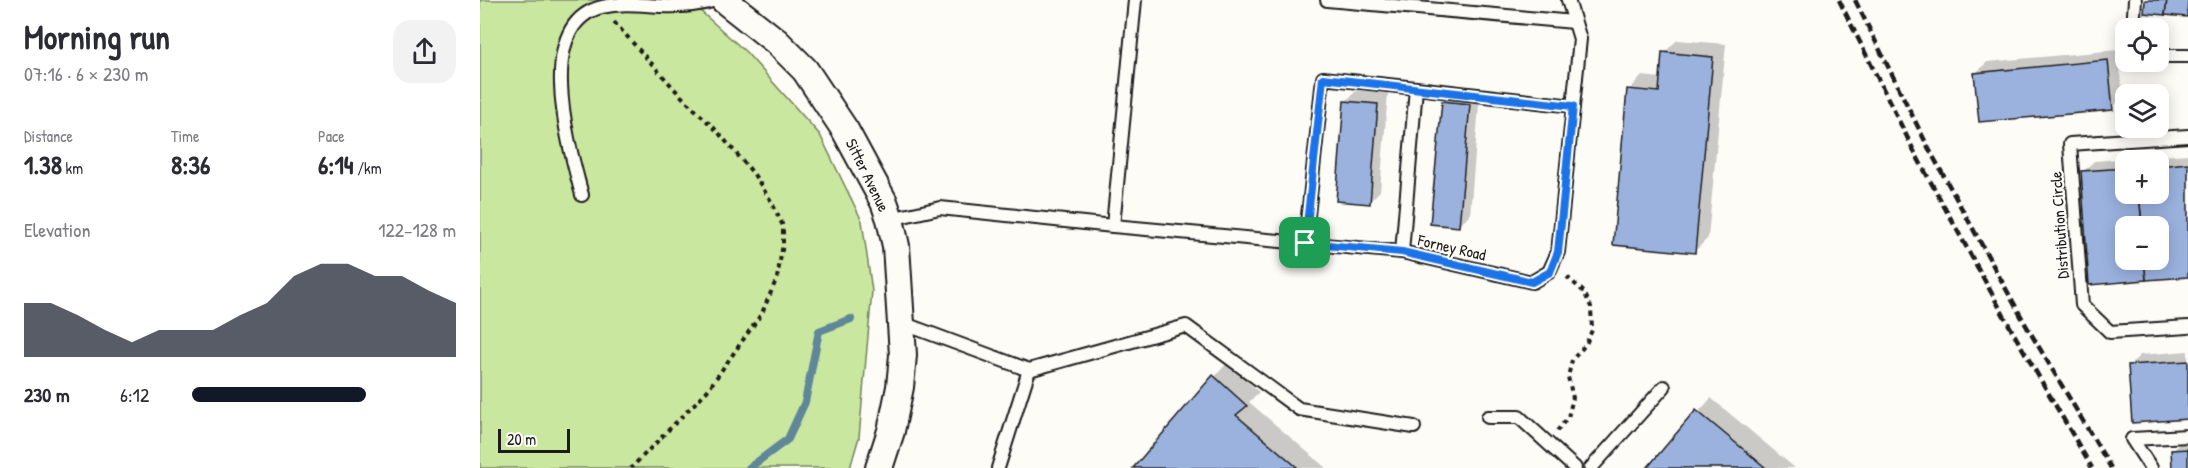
<!DOCTYPE html>
<meta charset="utf-8">
<style>
body{margin:0;font-family:"Patrick Hand",sans-serif;background:#f2f2f3;color:#2b2b33;height:100vh;display:flex;flex-direction:column;font-size:22px;white-space:nowrap}
*{box-sizing:border-box;margin:0}
p{font-size:20px;color:#7c7c81}
.icon{flex:none;width:33px;height:33px;fill:none;stroke:currentColor;stroke-width:2;stroke-linecap:round;stroke-linejoin:round}
.map{position:relative;flex:1;overflow:hidden}
.details{display:flex;flex-direction:column;background:#fff;width:480px}
.details>*{flex:none}
.tools{position:absolute;left:1635px;top:18px;display:grid;gap:12px}
.tools a{display:grid;place-items:center;width:54px;height:54px;border-radius:12px;background:#fff;box-shadow:0 3px 15px #0003;font-size:30px}
.scale{position:absolute;left:18px;bottom:15px;width:72px;box-sizing:border-box;padding-left:6px;border:3px solid #1c1c1c;border-top:0;font-size:16px;line-height:21px;white-space:nowrap;color:#1c1c1c;-webkit-text-stroke:4px #fdfcf7;paint-order:stroke}
.pin{position:absolute;display:grid;place-items:center;width:51px;height:51px;color:#fff;margin:-26px;border-radius:12px;box-shadow:0 3px 9px #0006}
.round{display:grid;place-items:center;flex:none;width:63px;height:63px;border-radius:18px;background:#f2f2f3}
.head{display:flex;align-items:center;justify-content:space-between;height:102px;padding:0 24px}
h1{font-size:33px;font-weight:700;line-height:45px}
.figures{display:grid;grid-template-columns:repeat(3,1fr);gap:9px;height:102px;padding:6px 24px}
.figures div{display:grid;align-content:center}
.figures b{font-size:26px;font-weight:700}
.figures small{font-size:16px;font-weight:400}
.figures p{font-size:16px}
.chart{height:168px;padding:12px 24px}
.chart p{display:flex;justify-content:space-between}
.chart svg{width:100%;height:108px;margin-top:6px;fill:#111827;opacity:.7}
ul{padding:0 24px;list-style:none;font-size:20px}
li{display:grid;grid-template-columns:96px 72px 1fr;align-items:center;height:45px}
li i{height:15px;border-radius:8px;background:#111827}
main{display:flex;flex:1;min-height:0}
.map>svg:first-child{display:block}
.green{fill:#cae79f;stroke:#73825e;stroke-width:1.5}
.shadow{fill:#0003;fill-rule:evenodd}
.lines{fill:none;stroke-linecap:round;stroke-linejoin:round}
.stream{stroke:#5e8798;stroke-width:8}
.building{fill:#9bb2df;stroke:#1c1c1c;stroke-width:1.5}
.lane-casing{stroke:#1c1c1c;stroke-width:16}
.street-casing{stroke:#1c1c1c;stroke-width:30}
.path{stroke:#1c1c1c;stroke-width:4;stroke-dasharray:4.5 4.5;stroke-linecap:butt}
.lane{stroke:#fdfcf7;stroke-width:12}
.street{stroke:#fdfcf7;stroke-width:26}
.rail{stroke:#1c1c1c;stroke-width:4.5;stroke-dasharray:9 4.5;stroke-linecap:butt}
.route-casing{stroke:#fff;stroke-width:12}
.route{stroke:#1a73e8;stroke-width:8}
.labels{text-anchor:middle;stroke-width:4.5;stroke-linejoin:round;paint-order:stroke}
.street-label{font-size:16px;fill:#1c1c1c;stroke:#fdfcf7}
</style>
<main>
<section class="details">
<div class="head"><div><h1>Morning run</h1><p>07:16 · 6 × 230 m</p></div><a class="round"><svg class="icon" aria-label="share" viewBox="0 0 24 24"><path d="M12 15V3M7 8l5-5 5 5M5 13v7h14v-7"/></svg></a></div>
<div class="figures">
<div><p>Distance</p><b>1.38<small> km</small></b></div>
<div><p>Time</p><b>8:36</b></div>
<div><p>Pace</p><b>6:14<small> /km</small></b></div>
</div>
<div class="chart"><p><span>Elevation</span>122–128 m</p>
<svg viewBox="0 0 160 44" preserveAspectRatio="none"><path d="M0 44V22L10 22L20 27L30 33L40 38L50 33L60 33L70 33L80 27L90 22L100 11L110 6L120 6L130 11L140 11L150 17L160 22V44z"/></svg>
</div>
<ul>
<li><b>230 m</b>6:12<i style="width:66%"></i></li>
</ul>
</section>
<div class="map">
<svg width="1708" height="468" viewBox="0 0 1708 468">
<rect width="100%" height="100%" fill="#fdfcf7"/>
<filter id="ink" filterUnits="userSpaceOnUse"><feTurbulence type="fractalNoise" baseFrequency=".0167" numOctaves="2"/><feDisplacementMap in="SourceGraphic" scale="12" xChannelSelector="R" yChannelSelector="G"/><feConvolveMatrix kernelMatrix="1 2 1 2 8 2 1 2 1" color-interpolation-filters="sRGB"/></filter>
<g filter="url(#ink)">
<!-- green -->
<polygon class="green" points="0,0 208,0 266,52 340,135 382,221 392,291 379,437 370,468 0,468"/>
<!-- shadow -->
<g class="shadow">
<polygon points="1197,40 1246,44 1228,238 1215,251 1149,90 1162,76 1182,78 1184,53"/>
<polygon points="1638,50 1643,97 1632,108 1496,73 1507,62"/>
<polygon points="877,90 908,93 900,191 889,202 866,101"/>
<polygon points="974,91 1000,93 990,215 979,226 963,102"/>
<path d="M1708 154V275L1611 283 1603 172 1614 161ZM1646 160H1678V194H1646ZM1646 226H1678V260H1646Z"/>
<polygon points="1708,351 1708,418 1649,366 1660,355"/>
<polygon points="747,363 779,392 769,402 846,468 655,468"/>
<polygon points="1231,398 1315,468 1169,468"/>
<polygon points="1704,439 1708,439 1708,468 1694,468 1693,450"/>
</g>
<g class="lines">
<!-- stream -->
<polyline class="stream" points="269,468 308,439 325,402 339,331 371,319"/>
</g>
<!-- building -->
<g class="building">
<polygon points="1665,0 1687,0 1685,15 1664,13"/>
<polygon points="1687,0 1708,0 1707,17 1685,15"/>
<polygon points="1182,52 1233,57 1215,253 1133,245 1147,89 1179,92"/>
<polygon points="1628,60 1633,110 1499,122 1494,73"/>
<polygon points="864,101 898,104 890,204 856,201"/>
<polygon points="962,101 990,104 979,227 950,224"/>
<polygon points="1708,163 1708,277 1666,280 1664,260 1678,260 1678,226 1662,226 1659,194 1678,194 1678,166"/>
<polygon points="1646,168 1646,194 1659,194 1662,226 1646,226 1646,260 1664,260 1666,280 1609,285 1601,171"/>
<polygon points="1708,361 1708,419 1652,423 1648,365"/>
<polygon points="733,375 767,406 756,415 818,468 653,468"/>
<polygon points="1216,410 1286,468 1167,468"/>
<polygon points="1708,449 1708,468 1692,468 1691,450"/>
</g>
<g class="lines">
<defs>
<g id="lane">
<polyline points="847,0 1094,22"/>
<polyline points="1653,28 1655,0"/>
<polyline points="1678,56 1708,56"/>
<polyline points="936,88 1093,106"/>
<polyline points="1708,136 1590,144 1602,305 1630,332 1708,327"/>
<path d="M102 195C90 149 52 24 122 7 142 2 161 5 182 6 200 7 219 5 236 0"/>
<polyline points="410,219 460,208 633,226 922,252 1052,282 1069,272 1078,252 1100,39 1088,0"/>
<polyline points="633,226 655,0"/>
<polyline points="825,243 843,78 936,88 922,252"/>
<polyline points="422,323 549,370 706,326 819,409 934,427"/>
<polyline points="1008,417 1039,417 1095,468"/>
<polyline points="518,468 549,370"/>
<polyline points="1111,468 1184,387"/>
<polyline points="1671,468 1652,439 1708,436"/>
</g>
<polyline id="street" points="244,0 297,42 325,70 365,130 404,202 410,219 416,246 423,355 420,387 411,431 399,468"/>
</defs>
<!-- lane casing -->
<use href="#lane" class="lane-casing"/>
<!-- street casing -->
<use href="#street" class="street-casing"/>
<!-- path -->
<g class="path">
<polyline points="134,22 199,94 237,131 273,173 291,201 303,226 303,244 297,278 282,313 227,391 151,468"/>
<polyline points="1077,431 1088,417 1093,398 1088,377 1092,360 1106,344 1112,330 1111,307 1104,292 1087,277"/>
</g>
<!-- lane -->
<use href="#lane" class="lane"/>
<!-- street -->
<use href="#street" class="street"/>
<!-- rail -->
<g class="rail">
<polyline points="1359,0 1436,155 1534,334 1612,468"/>
<polyline points="1375,0 1449,149 1547,327 1631,468"/>
</g>
</g>
</g>
<g class="lines" filter="url(#ink)">
<defs>
<polygon id="route" points="843,78 1093,106 1078,252 1070,272 1052,282 922,252 825,243"/>
</defs>
<!-- route casing -->
<use href="#route" class="route-casing"/>
<!-- route -->
<use href="#route" class="route"/>
</g>
<g class="labels">
<!-- street labels -->
<g class="street-label">
<text transform="translate(388 175) rotate(64)" y="6">Sitter Avenue</text>
<text transform="translate(1579 225) rotate(-94)" y="6">Distribution Circle</text>
<text transform="translate(972 247) rotate(13)" y="6">Forney Road</text>
</g>
</g>
</svg>
<div class="tools">
<a><svg class="icon" aria-label="locate" viewBox="0 0 24 24"><circle cx="12" cy="12" r="6"/><path d="M12 2v4M12 18v4M2 12h4M18 12h4"/></svg></a>
<a><svg class="icon" aria-label="layers" viewBox="0 0 24 24"><path d="M12 4l9 5-9 5-9-5zM3 14l9 5 9-5"/></svg></a>
<a>+</a>
<a>−</a>
</div>
<div class="scale">20 m</div>
<div class="pin" style="left:825px;top:243px;background:#1e9e55"><svg class="icon" aria-label="arrive" viewBox="0 0 24 24"><path d="M6 21V4h12l-3 4 3 4H6"/></svg></div>
</div>
</main>
